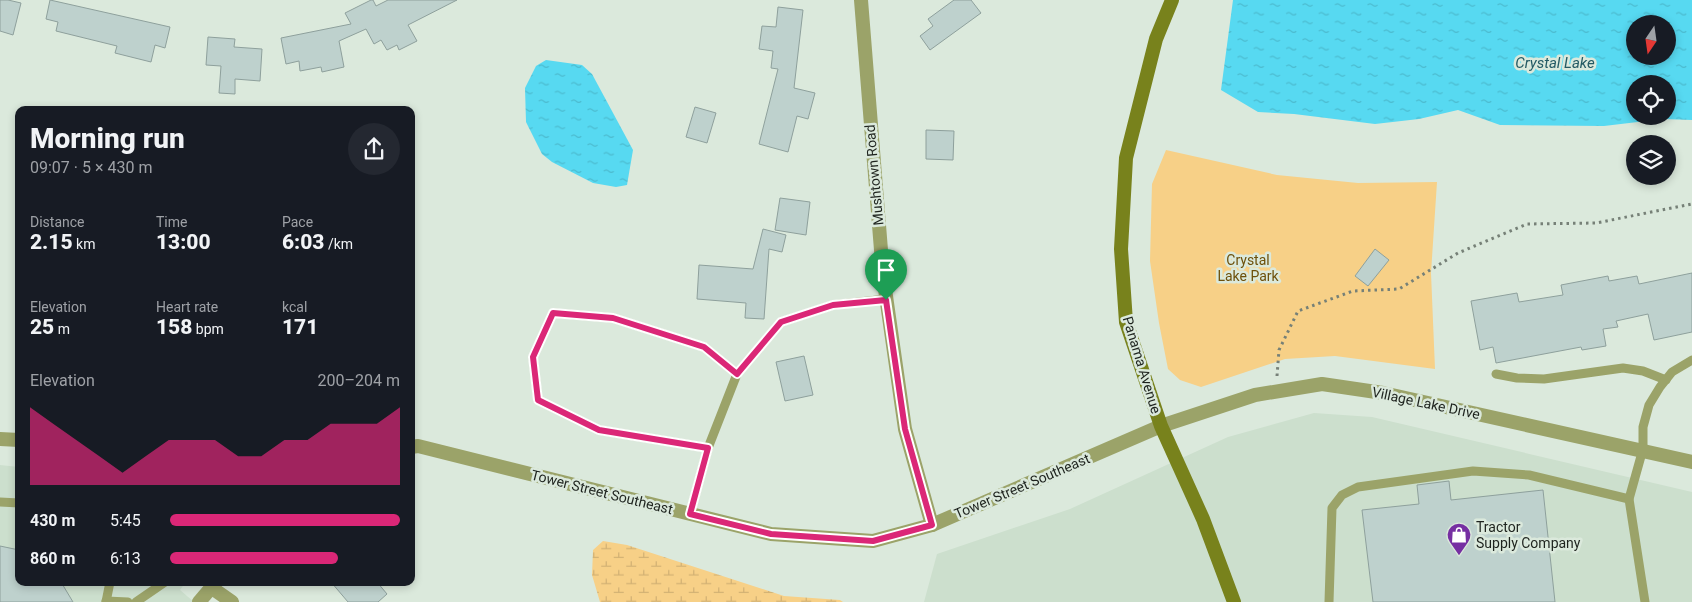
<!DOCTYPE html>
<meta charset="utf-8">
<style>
body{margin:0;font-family:Roboto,sans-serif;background:#242831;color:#f1f3f6;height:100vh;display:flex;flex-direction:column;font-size:19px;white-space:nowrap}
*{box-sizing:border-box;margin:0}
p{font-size:16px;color:#9ea1a6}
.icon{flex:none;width:28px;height:28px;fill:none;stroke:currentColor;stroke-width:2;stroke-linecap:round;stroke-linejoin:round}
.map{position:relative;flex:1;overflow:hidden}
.side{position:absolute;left:15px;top:106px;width:400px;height:480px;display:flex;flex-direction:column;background:#171b24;border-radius:10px;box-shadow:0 2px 8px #0003}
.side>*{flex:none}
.needle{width:32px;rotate:193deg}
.fabs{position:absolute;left:1626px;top:15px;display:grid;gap:10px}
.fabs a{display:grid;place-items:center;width:50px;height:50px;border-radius:50%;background:#171b24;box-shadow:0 2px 8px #0003;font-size:25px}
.pin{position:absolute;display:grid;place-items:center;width:42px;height:42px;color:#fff;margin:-51px -21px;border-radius:50% 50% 50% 0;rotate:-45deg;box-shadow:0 0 5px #0007}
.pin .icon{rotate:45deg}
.round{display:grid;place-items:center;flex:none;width:52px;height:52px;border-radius:26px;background:#242831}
.summary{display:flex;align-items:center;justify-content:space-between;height:85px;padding:0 15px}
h1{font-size:28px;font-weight:800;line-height:38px}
.stats{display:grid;grid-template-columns:repeat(3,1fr);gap:8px;height:85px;padding:5px 15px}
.stats div{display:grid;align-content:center}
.stats b{font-size:21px;font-weight:800}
.stats small{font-size:14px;font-weight:400}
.stats p{font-size:14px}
.chart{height:140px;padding:10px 15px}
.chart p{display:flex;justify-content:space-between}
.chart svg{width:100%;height:90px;margin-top:5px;fill:#db2777;opacity:.7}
ul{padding:0 15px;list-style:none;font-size:16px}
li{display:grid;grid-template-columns:80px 60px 1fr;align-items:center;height:38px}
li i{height:12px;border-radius:6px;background:#db2777}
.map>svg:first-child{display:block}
.built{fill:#ccdfcd}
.wetland{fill:url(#wetland-marsh)}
.green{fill:#f7d087}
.water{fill:url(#water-ripples);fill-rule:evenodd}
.building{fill:#bed1cd;stroke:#8ea09c}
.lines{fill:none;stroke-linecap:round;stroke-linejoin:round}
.path{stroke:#768077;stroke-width:3;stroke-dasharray:2.5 4;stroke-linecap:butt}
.service{stroke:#9ba369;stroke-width:9}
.minor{stroke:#9ba369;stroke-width:14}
.tertiary{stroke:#9ba369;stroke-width:14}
.secondary{stroke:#78821c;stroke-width:14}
.route-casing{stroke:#fff;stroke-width:10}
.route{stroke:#db2777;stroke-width:6}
.labels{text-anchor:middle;stroke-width:5;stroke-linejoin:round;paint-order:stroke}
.street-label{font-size:14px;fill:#1e231e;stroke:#dbe9dc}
.park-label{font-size:14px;fill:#6d500a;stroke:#dbe9dc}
.poi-label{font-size:14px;fill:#1e231e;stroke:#dbe9dc;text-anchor:start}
.water-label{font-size:15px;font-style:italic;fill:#235a64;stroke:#dbe9dc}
</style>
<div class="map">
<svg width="1692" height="602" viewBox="0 0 1692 602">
<defs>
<pattern id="wetland-marsh" width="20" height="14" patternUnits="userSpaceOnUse" patternTransform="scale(1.25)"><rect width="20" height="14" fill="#f7d087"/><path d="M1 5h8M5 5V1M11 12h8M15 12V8" fill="none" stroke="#d3b274"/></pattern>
<pattern id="water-ripples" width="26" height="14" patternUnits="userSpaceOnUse" patternTransform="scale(1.25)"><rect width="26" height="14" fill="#57d9f1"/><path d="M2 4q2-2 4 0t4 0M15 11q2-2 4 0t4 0" fill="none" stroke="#4bbace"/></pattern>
</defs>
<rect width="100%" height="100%" fill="#dbe9dc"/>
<!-- built -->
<g class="built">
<polygon points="1314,413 1372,417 1692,492 1692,602 924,602 937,554 1070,509 1228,437"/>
<polygon points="0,465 19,467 19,582 185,583 180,590 194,602 0,602"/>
</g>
<!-- wetland -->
<polygon class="wetland" points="603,541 627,545 784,596 840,600 843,602 600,602 592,575 593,550"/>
<!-- green -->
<polygon class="green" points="1166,150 1277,175 1358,183 1437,182 1431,273 1435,369 1335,356 1285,359 1201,387 1180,380 1168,369 1159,323 1150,261 1152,184"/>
<!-- water -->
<g class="water">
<path d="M1233 0H1692V120L1663 119 1604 126 1500 125 1458 110 1419 119 1375 124 1294 114 1258 112 1221 90ZM1635 24H1668V56H1635ZM1635 84H1668V116H1635Z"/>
<polygon points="546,60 582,65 592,74 633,150 627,185 616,187 593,183 552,162 542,154 526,122 525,88 536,66"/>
</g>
<!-- building -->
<g class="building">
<polygon points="0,0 8,0 21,3 13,35 0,31"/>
<polygon points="50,0 170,27 165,48 155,45 151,62 115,53 117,46 56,31 58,22 46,19"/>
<polygon points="371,0 373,0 376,6 388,0 457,0 408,25 417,41 399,50 397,45 387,50 381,40 374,44 366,29 339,41 344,67 322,72 321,67 300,71 299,61 286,64 281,38 351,24 345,13"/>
<polygon points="954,0 971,0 981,13 930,50 920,36 933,26 928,19"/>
<polygon points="778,7 803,10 794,88 815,93 808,119 797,116 788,152 759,144 778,69 771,68 773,51 759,49 762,26 776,27"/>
<polygon points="208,37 235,39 234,47 262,49 260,81 235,79 235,94 219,93 221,66 206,65"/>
<polygon points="695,107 716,113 707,143 686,137"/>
<polygon points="926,130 954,131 953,160 926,159"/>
<polygon points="780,198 810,202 806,235 775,230"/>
<polygon points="763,229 786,235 782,252 769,249 764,319 745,318 746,303 697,299 699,265 753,269"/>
<polygon points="1375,249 1389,260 1368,286 1355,276"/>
<polygon points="1692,273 1692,332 1654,340 1648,314 1616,321 1618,327 1603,329 1606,346 1582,350 1581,347 1496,363 1493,347 1480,350 1471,301 1517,293 1519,302 1563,295 1561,285 1608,276 1609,281 1637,276 1639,284"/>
<polygon points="804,356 813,395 785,401 776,362"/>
<polygon points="1449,481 1451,500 1543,490 1555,602 1373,602 1362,510 1419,504 1417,485"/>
<polygon points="0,546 19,550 19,582 61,582 73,602 0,602"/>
<polygon points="331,582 377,582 387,594 378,602 348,602"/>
</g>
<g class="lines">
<!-- path -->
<polyline class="path" points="1277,376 1279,350 1298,311 1353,291 1399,289 1458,253 1527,224 1596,223 1692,204"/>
<!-- service -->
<g class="service">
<polyline points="1496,374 1517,378 1544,379 1623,368 1643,371 1666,380"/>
<polyline points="708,448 599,430 538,400 533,357 553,313 613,318 704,347 737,374"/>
<polyline points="0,502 19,503"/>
<polyline points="690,514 708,448 737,374 781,322 833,305 886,299"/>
<polyline points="106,601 128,602"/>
<polyline points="106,602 110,582"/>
<polyline points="136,602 165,582"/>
<polyline points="1329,602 1332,508 1342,495 1358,487 1473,471 1529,475 1629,499"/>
<polyline points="1645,602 1629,499 1643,449 1643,427 1649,405 1660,387 1672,372 1692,360"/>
</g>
<!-- minor -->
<g class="minor">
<polyline points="861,0 883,275 905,429 932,525"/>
<polyline points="0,439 19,440"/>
<polyline points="212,588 232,602"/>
</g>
<!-- tertiary -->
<g class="tertiary">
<polyline points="411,447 418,446 771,534 873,541 932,525 1161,426 1255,395 1322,384 1383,393 1692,462"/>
<polyline points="199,602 216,582"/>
</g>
<!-- secondary -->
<polyline class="secondary" points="1172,0 1156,39 1126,158 1121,249 1126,322 1161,426 1203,519 1234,602"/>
</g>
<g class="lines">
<defs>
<polygon id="route" points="886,300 905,429 932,525 873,541 771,534 690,514 708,448 599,430 538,400 533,357 553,313 613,318 704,347 737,374 781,322 833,305"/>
</defs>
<!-- route casing -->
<use href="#route" class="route-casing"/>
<!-- route -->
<use href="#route" class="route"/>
</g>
<!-- icons -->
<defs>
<symbol id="shop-pin" viewBox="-11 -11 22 30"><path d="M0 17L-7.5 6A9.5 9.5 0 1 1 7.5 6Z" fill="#762fa2" stroke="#dbe9dc"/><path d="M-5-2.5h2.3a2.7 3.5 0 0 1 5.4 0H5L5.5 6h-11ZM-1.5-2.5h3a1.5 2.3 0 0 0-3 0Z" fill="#fff"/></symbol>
</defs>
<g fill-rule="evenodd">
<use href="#shop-pin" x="1445" y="521" width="28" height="38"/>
</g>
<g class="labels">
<!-- street labels -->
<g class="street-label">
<text transform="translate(874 175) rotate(-95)" y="5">Mushtown Road</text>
<text transform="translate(1142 365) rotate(73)" y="5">Panama Avenue</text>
<text transform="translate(1426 403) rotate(12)" y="5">Village Lake Drive</text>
<text transform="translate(1022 486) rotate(-23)" y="5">Tower Street Southeast</text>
<text transform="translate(602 492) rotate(14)" y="5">Tower Street Southeast</text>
</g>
<!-- park labels -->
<g class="park-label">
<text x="1248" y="265">Crystal<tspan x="1248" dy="16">Lake Park</tspan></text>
</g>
<!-- poi labels -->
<g class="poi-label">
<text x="1476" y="532">Tractor<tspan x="1476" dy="16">Supply Company</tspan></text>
</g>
<!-- water labels -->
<g class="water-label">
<text x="1555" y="68">Crystal Lake</text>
</g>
</g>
</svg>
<div class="fabs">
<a><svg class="needle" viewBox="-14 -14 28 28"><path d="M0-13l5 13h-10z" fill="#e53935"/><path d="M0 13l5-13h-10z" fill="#9ea1a6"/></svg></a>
<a><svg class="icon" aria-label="locate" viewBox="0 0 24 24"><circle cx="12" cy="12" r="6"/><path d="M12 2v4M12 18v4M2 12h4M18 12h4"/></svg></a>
<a><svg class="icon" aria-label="layers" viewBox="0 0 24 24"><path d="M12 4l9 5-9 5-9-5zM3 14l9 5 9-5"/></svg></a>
</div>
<div class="pin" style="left:886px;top:300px;background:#1e9e55"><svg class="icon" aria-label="arrive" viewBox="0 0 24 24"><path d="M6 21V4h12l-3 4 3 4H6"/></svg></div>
<section class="side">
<div class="summary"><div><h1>Morning run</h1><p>09:07 · 5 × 430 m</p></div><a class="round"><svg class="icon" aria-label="share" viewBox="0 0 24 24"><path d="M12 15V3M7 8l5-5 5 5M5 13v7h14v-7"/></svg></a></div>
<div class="stats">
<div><p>Distance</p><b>2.15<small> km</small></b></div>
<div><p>Time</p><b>13:00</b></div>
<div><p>Pace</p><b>6:03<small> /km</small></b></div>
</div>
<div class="stats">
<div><p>Elevation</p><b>25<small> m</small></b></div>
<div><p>Heart rate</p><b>158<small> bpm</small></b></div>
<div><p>kcal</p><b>171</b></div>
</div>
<div class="chart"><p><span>Elevation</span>200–204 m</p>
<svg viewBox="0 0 160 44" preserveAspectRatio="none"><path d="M0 44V6L10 14L20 22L30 30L40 38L50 30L60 22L70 22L80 22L90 30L100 30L110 22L120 22L130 14L140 14L150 14L160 6V44z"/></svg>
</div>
<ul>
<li><b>430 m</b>5:45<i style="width:100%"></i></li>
<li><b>860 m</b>6:13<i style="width:73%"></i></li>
</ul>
</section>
</div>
